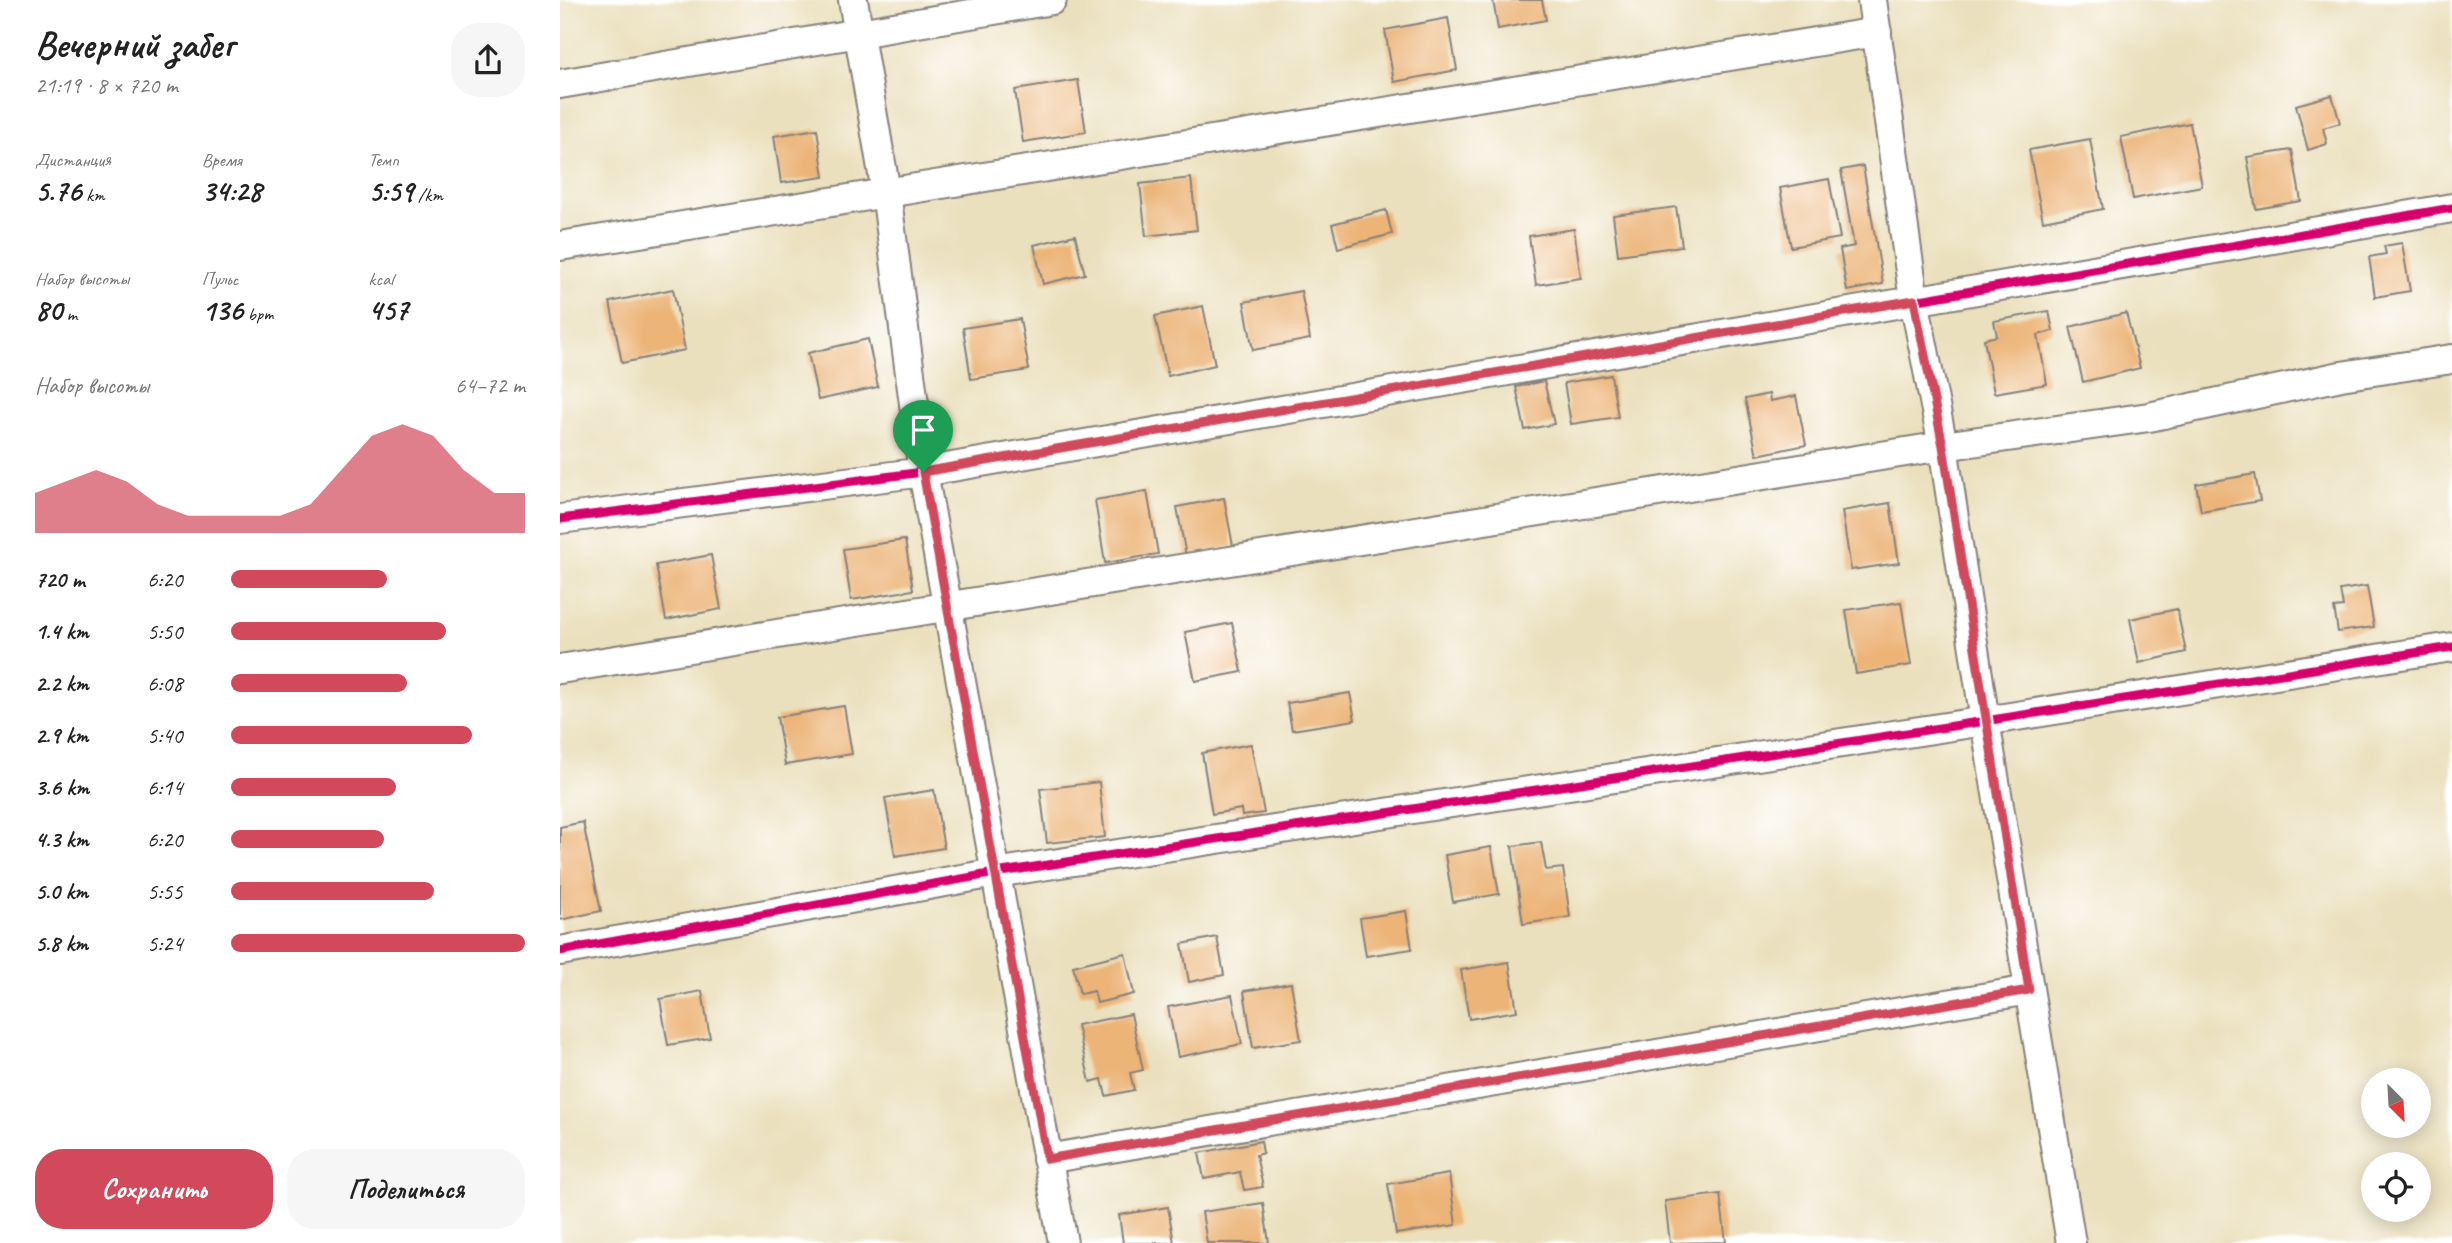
<!DOCTYPE html>
<html lang="ru">
<meta charset="utf-8">
<style>
body{margin:0;font-family:Caveat,sans-serif;background:#f6f6f6;color:#222;height:100vh;display:flex;flex-direction:column;font-size:26px;white-space:nowrap}
*{box-sizing:border-box;margin:0}
p{font-size:23px;color:#767676}
.icon{flex:none;width:38px;height:38px;fill:none;stroke:currentColor;stroke-width:2;stroke-linecap:round;stroke-linejoin:round}
.map{position:relative;flex:1;overflow:hidden}
.drawer{display:flex;flex-direction:column;background:#fff;width:560px}
.drawer>*{flex:none}
.needle{width:46px;rotate:156deg}
.tools{position:absolute;left:1801px;top:1068px;display:grid;gap:14px}
.tools a{display:grid;place-items:center;width:70px;height:70px;border-radius:50%;background:#fff;box-shadow:0 4px 18px #0003;font-size:35px}
.pin{position:absolute;display:grid;place-items:center;width:60px;height:60px;color:#fff;margin:-72px -30px;border-radius:50% 50% 50% 0;rotate:-45deg;box-shadow:0 0 7px #0007}
.pin .icon{rotate:45deg}
.round{display:grid;place-items:center;flex:none;width:74px;height:74px;border-radius:28px;background:#f6f6f6}
.head{display:flex;align-items:center;justify-content:space-between;height:119px;padding:0 35px}
h1{font-size:38px;font-weight:700;line-height:52px}
.metrics{display:grid;grid-template-columns:repeat(3,1fr);gap:10px;height:119px;padding:7px 35px}
.metrics div{display:grid;align-content:center}
.metrics b{font-size:30px;font-weight:700}
.metrics small{font-size:19px;font-weight:400}
.metrics p{font-size:19px}
.chart{height:196px;padding:14px 35px}
.chart p{display:flex;justify-content:space-between}
.chart svg{width:100%;height:126px;margin-top:7px;fill:#d1495b;opacity:.7}
.cta{display:flex;gap:14px;margin-top:auto;padding:14px 35px}
.cta a{flex:1;height:80px;border-radius:28px;background:#d1495b;color:#fff;font-size:28px;font-weight:700;line-height:80px;text-align:center}
.cta a+a{background:#f6f6f6;color:#222}
ul{padding:0 35px;list-style:none;font-size:23px}
li{display:grid;grid-template-columns:112px 84px 1fr;align-items:center;height:52px}
li i{height:18px;border-radius:9px;background:#d1495b}
main{display:flex;flex:1;min-height:0}
.map>svg:first-child{display:block}
.building{fill:#ecb477}
.lines{fill:none;stroke-linecap:round;stroke-linejoin:round}
.street-casing{stroke:#86817c;stroke-width:32}
.street{stroke:#fff;stroke-width:28}
.cycleway-casing{stroke:#fff;stroke-width:13}
.cycleway{stroke:#d6006c;stroke-width:9}
.route-casing{stroke:#fff;stroke-width:14}
.route{stroke:#d1495b;stroke-width:9}
</style>
<main>
<section class="drawer">
<div class="head"><div><h1>Вечерний забег</h1><p>21:19 · 8 × 720 m</p></div><a class="round"><svg class="icon" aria-label="share" viewBox="0 0 24 24"><path d="M12 15V3M7 8l5-5 5 5M5 13v7h14v-7"/></svg></a></div>
<div class="metrics">
<div><p>Дистанция</p><b>5.76<small> km</small></b></div>
<div><p>Время</p><b>34:28</b></div>
<div><p>Темп</p><b>5:59<small> /km</small></b></div>
</div>
<div class="metrics">
<div><p>Набор высоты</p><b>80<small> m</small></b></div>
<div><p>Пульс</p><b>136<small> bpm</small></b></div>
<div><p>kcal</p><b>457</b></div>
</div>
<div class="chart"><p><span>Набор высоты</span>64–72 m</p>
<svg viewBox="0 0 160 44" preserveAspectRatio="none"><path d="M0 44V30L10 26L20 22L30 26L40 34L50 38L60 38L70 38L80 38L90 34L100 22L110 10L120 6L130 10L140 22L150 30L160 30V44z"/></svg>
</div>
<ul>
<li><b>720 m</b>6:20<i style="width:53%"></i></li>
<li><b>1.4 km</b>5:50<i style="width:73%"></i></li>
<li><b>2.2 km</b>6:08<i style="width:60%"></i></li>
<li><b>2.9 km</b>5:40<i style="width:82%"></i></li>
<li><b>3.6 km</b>6:14<i style="width:56%"></i></li>
<li><b>4.3 km</b>6:20<i style="width:52%"></i></li>
<li><b>5.0 km</b>5:55<i style="width:69%"></i></li>
<li><b>5.8 km</b>5:24<i style="width:100%"></i></li>
</ul>
<div class="cta"><a>Сохранить</a><a>Поделиться</a></div>
</section>
<div class="map">
<svg width="1892" height="1243" viewBox="0 0 1892 1243">
<rect width="100%" height="100%" fill="#fff"/>
<filter id="ink" filterUnits="userSpaceOnUse"><feTurbulence type="fractalNoise" baseFrequency=".0143" numOctaves="2"/><feDisplacementMap in="SourceGraphic" scale="14" xChannelSelector="R" yChannelSelector="G"/><feConvolveMatrix kernelMatrix="1 2 1 2 8 2 1 2 1" color-interpolation-filters="sRGB"/></filter>
<filter id="wash" filterUnits="userSpaceOnUse"><feTurbulence type="fractalNoise" baseFrequency=".00686" numOctaves="4" result="noise"/><feDisplacementMap in="SourceGraphic" scale="28" xChannelSelector="R" yChannelSelector="G"/><feGaussianBlur stdDeviation="1.57" result="paint"/><feColorMatrix in="noise" values="0 0 0 0 0 0 0 0 0 0 0 0 0 0 0 0 0 1.4 0 .05"/><feComposite in="paint" operator="in"/></filter>
<g filter="url(#wash)">
<rect width="100%" height="100%" fill="#ebe0bd"/>
<g id="blocks">
<!-- building -->
<g class="building">
<polygon points="933,0 982,0 986,20 938,29"/>
<polygon points="888,18 897,70 834,82 825,30"/>
<polygon points="518,80 526,132 463,142 455,90"/>
<polygon points="1772,95 1780,123 1763,128 1767,144 1748,150 1736,105"/>
<polygon points="1630,123 1642,186 1573,199 1561,137"/>
<polygon points="257,129 264,177 221,183 214,136"/>
<polygon points="1530,139 1543,209 1483,221 1469,150"/>
<polygon points="1732,150 1741,201 1696,209 1687,157"/>
<polygon points="1303,166 1323,284 1287,291 1280,249 1294,246 1281,170"/>
<polygon points="631,178 637,230 586,236 580,184"/>
<polygon points="1269,179 1280,238 1231,247 1220,188"/>
<polygon points="1116,207 1122,246 1058,255 1053,215"/>
<polygon points="826,210 832,234 778,248 772,224"/>
<polygon points="1014,229 1021,278 976,285 969,236"/>
<polygon points="515,235 525,274 483,284 474,245"/>
<polygon points="1842,243 1850,291 1815,297 1809,257 1826,254 1824,246"/>
<polygon points="113,289 125,350 62,363 50,302"/>
<polygon points="741,291 750,339 693,350 684,302"/>
<polygon points="643,306 655,365 608,376 595,316"/>
<polygon points="1489,311 1493,331 1478,335 1487,384 1434,393 1424,339 1437,336 1434,321"/>
<polygon points="1566,313 1580,368 1523,382 1510,327"/>
<polygon points="460,319 469,370 411,379 403,328"/>
<polygon points="308,339 318,387 258,400 248,353"/>
<polygon points="1051,375 1058,417 1011,424 1004,383"/>
<polygon points="984,381 994,424 965,430 956,387"/>
<polygon points="1209,394 1210,401 1236,396 1246,445 1197,455 1185,399"/>
<polygon points="1695,474 1700,501 1641,511 1636,484"/>
<polygon points="587,491 598,554 545,563 535,500"/>
<polygon points="664,498 673,546 626,556 617,507"/>
<polygon points="1330,503 1339,563 1291,570 1282,511"/>
<polygon points="345,540 353,590 291,600 283,549"/>
<polygon points="151,555 161,609 106,620 96,565"/>
<polygon points="1807,586 1814,627 1778,632 1774,608 1783,607 1780,590"/>
<polygon points="1341,602 1351,665 1296,674 1286,610"/>
<polygon points="1617,609 1626,652 1579,663 1570,619"/>
<polygon points="672,623 682,672 635,681 625,632"/>
<polygon points="790,693 795,720 732,730 727,703"/>
<polygon points="284,706 292,754 225,765 217,717"/>
<polygon points="691,744 704,813 682,816 681,809 652,814 642,753"/>
<polygon points="539,782 545,837 487,843 480,789"/>
<polygon points="374,790 384,848 335,856 325,798"/>
<polygon points="23,822 41,911 0,920 0,827"/>
<polygon points="981,842 986,870 1003,868 1010,917 963,924 952,846"/>
<polygon points="931,847 939,894 893,902 885,855"/>
<polygon points="846,911 852,949 806,956 800,918"/>
<polygon points="657,937 664,975 629,982 622,944"/>
<polygon points="565,953 574,994 537,1003 534,991 520,994 513,966"/>
<polygon points="949,962 957,1011 909,1019 901,970"/>
<polygon points="731,983 741,1040 693,1048 684,991"/>
<polygon points="142,991 150,1038 108,1045 100,999"/>
<polygon points="672,995 682,1044 618,1057 608,1007"/>
<polygon points="571,1014 583,1070 570,1073 574,1090 546,1096 542,1079 530,1082 517,1025"/>
<polygon points="701,1141 703,1153 696,1155 703,1187 684,1190 680,1172 644,1179 639,1153"/>
<polygon points="889,1174 896,1225 836,1234 828,1184"/>
<polygon points="1160,1194 1166,1242 1110,1243 1105,1201"/>
<polygon points="703,1203 709,1243 647,1243 642,1212"/>
<polygon points="608,1207 614,1243 563,1243 559,1215"/>
</g>
</g>
</g>
<g filter="url(#ink)">
<use href="#blocks" fill-opacity="0" stroke="#86817c" stroke-width="2"/>
<g class="lines">
<defs>
<g id="street">
<polyline points="293,0 326,192 363,472 503,1243"/>
<polyline points="1312,0 1354,300 1383,446 1425,721 1511,1243"/>
<polyline points="0,84 492,0"/>
<polyline points="0,246 1317,32"/>
<polyline points="0,519 363,472 1892,208"/>
<polyline points="0,669 1383,446 1589,417 1781,376 1892,359"/>
<polyline points="0,951 435,873 1425,721 1892,647"/>
<polyline points="487,1159 1469,990"/>
</g>
</defs>
<!-- street casing -->
<use href="#street" class="street-casing"/>
<!-- street -->
<use href="#street" class="street"/>
<defs>
<g id="cycleway">
<polyline points="0,519 363,472 1892,208"/>
<polyline points="0,951 435,873 1425,721 1892,647"/>
</g>
</defs>
<!-- cycleway casing -->
<use href="#cycleway" class="cycleway-casing"/>
<!-- cycleway -->
<use href="#cycleway" class="cycleway"/>
</g>
</g>
<g class="lines" filter="url(#ink)">
<defs>
<polygon id="route" points="1354,300 1383,446 1469,990 487,1159 363,472"/>
</defs>
<!-- route casing -->
<use href="#route" class="route-casing"/>
<!-- route -->
<use href="#route" class="route"/>
</g>
</svg>
<div class="tools">
<a><svg class="needle" viewBox="-14 -14 28 28"><path d="M0-13l5 13h-10z" fill="#e53935"/><path d="M0 13l5-13h-10z" fill="#767676"/></svg></a>
<a><svg class="icon" aria-label="locate" viewBox="0 0 24 24"><circle cx="12" cy="12" r="6"/><path d="M12 2v4M12 18v4M2 12h4M18 12h4"/></svg></a>
</div>
<div class="pin" style="left:363px;top:472px;background:#1e9e55"><svg class="icon" aria-label="arrive" viewBox="0 0 24 24"><path d="M6 21V4h12l-3 4 3 4H6"/></svg></div>
</div>
</main>
